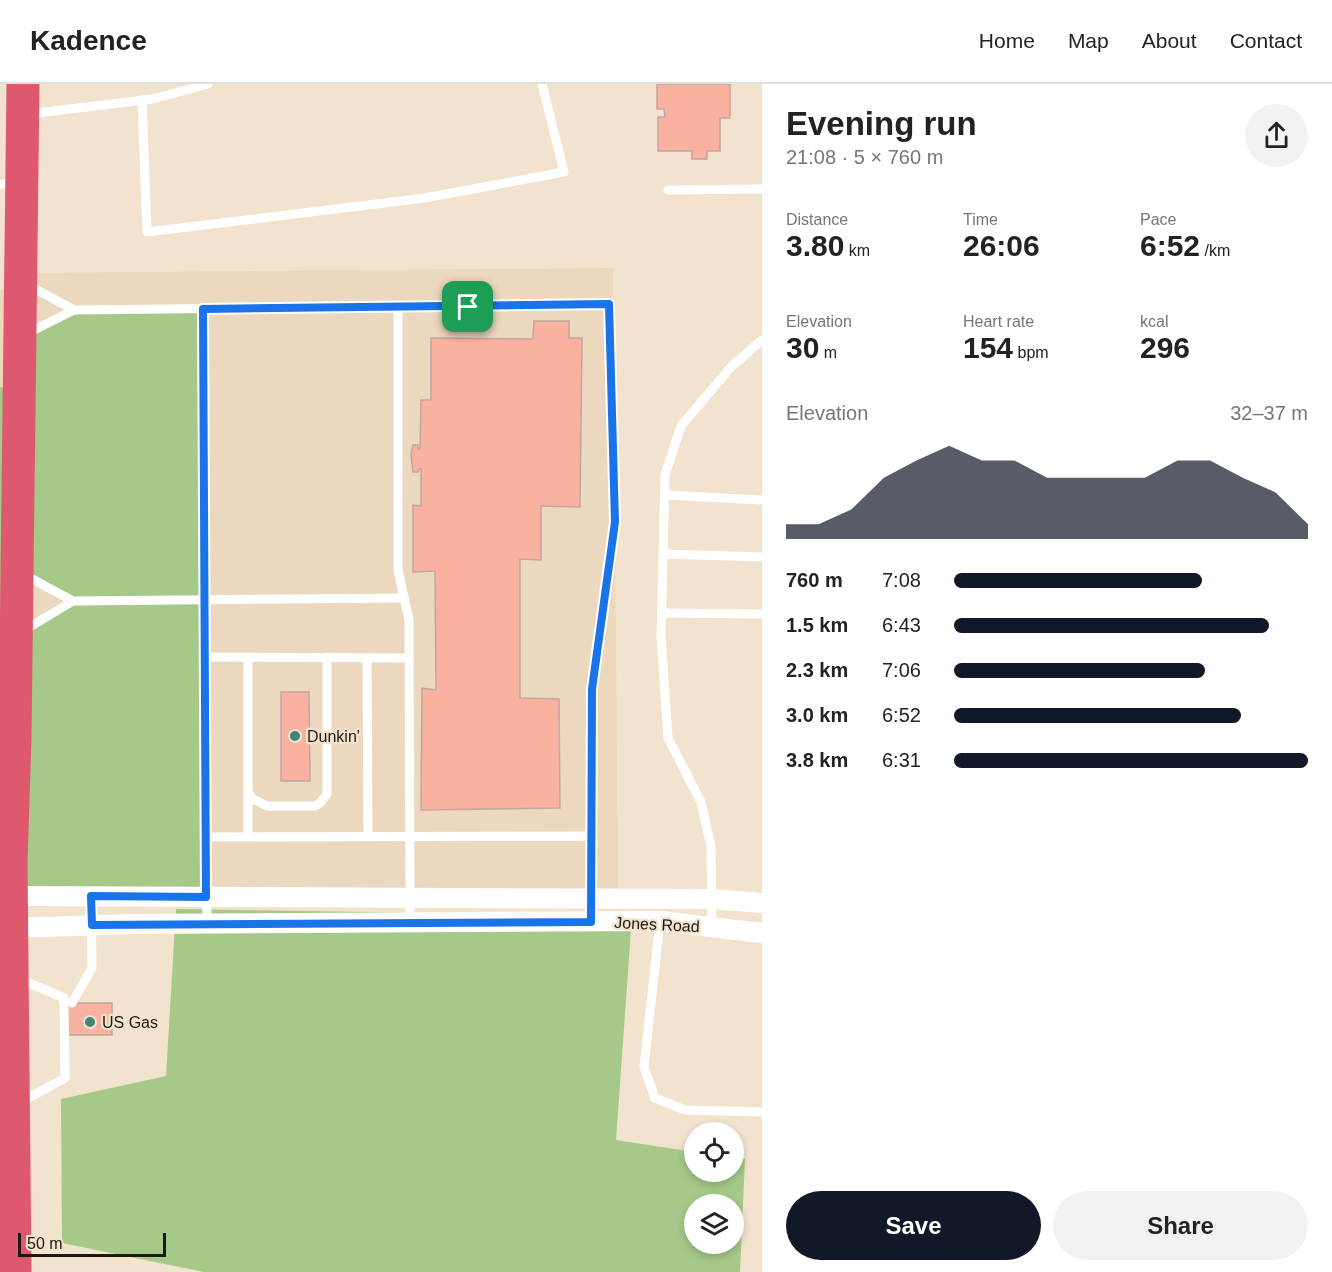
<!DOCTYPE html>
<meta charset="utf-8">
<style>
body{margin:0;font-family:Arial,sans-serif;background:#f2f2f2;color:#222;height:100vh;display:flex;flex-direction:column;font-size:22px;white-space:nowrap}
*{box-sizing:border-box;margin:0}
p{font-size:20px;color:#767676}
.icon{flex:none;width:33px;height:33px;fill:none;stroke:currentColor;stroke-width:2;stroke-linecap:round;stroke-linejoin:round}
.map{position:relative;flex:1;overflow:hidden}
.details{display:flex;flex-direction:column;background:#fff;width:570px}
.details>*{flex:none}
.fabs{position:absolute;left:684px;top:1038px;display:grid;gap:12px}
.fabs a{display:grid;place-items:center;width:60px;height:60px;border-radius:50%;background:#fff;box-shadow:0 3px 9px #0003;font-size:30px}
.scale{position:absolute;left:18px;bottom:15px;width:148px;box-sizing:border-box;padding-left:6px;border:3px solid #1d1811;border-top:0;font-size:16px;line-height:21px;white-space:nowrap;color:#1d1811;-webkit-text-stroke:4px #f2e3cf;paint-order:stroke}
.pin{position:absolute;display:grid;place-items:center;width:51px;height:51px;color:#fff;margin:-26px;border-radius:12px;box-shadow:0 3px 9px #0006}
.round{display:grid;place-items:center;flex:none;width:63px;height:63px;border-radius:32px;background:#f2f2f2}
.headline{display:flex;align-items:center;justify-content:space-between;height:102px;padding:0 24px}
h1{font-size:33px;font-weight:800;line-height:45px}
.stats{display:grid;grid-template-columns:repeat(3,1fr);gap:9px;height:102px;padding:6px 24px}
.stats div{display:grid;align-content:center}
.stats b{font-size:30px;font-weight:800}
.stats small{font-size:16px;font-weight:400}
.stats p{font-size:16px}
.chart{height:168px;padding:12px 24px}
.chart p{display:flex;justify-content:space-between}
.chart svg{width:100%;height:108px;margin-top:6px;fill:#111827;opacity:.7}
.button{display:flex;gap:12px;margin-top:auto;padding:12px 24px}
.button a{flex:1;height:69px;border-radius:36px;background:#111827;color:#fff;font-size:24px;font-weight:800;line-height:69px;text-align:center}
.button a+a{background:#f2f2f2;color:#222}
ul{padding:0 24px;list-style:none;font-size:20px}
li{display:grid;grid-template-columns:96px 72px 1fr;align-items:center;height:45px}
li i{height:15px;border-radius:8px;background:#111827}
header{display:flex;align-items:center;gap:36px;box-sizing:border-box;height:84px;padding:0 30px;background:#fff;border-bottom:2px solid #e0e0e0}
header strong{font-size:28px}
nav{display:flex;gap:33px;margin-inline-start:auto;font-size:21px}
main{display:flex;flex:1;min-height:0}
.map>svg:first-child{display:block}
.built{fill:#ecd8be}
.green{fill:#a6c98a;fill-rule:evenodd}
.building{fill:#f9b1a0;stroke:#c1a7a1;stroke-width:1.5}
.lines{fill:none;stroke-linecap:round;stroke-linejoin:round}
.lane{stroke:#fff;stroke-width:9}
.street{stroke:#fff;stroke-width:20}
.highway{stroke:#df596e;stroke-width:33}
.route-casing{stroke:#fff;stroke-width:12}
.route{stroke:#1a73e8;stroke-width:8}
.poi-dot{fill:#428476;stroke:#f2e3cf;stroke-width:2}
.labels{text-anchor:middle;stroke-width:4.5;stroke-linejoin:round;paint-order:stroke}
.poi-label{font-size:16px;fill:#1d1811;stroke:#f2e3cf;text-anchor:start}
.street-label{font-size:16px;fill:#1d1811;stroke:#f2e3cf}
</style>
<header>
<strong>Kadence</strong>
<nav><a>Home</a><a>Map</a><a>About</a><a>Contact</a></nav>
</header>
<main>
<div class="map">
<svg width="762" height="1188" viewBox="0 0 762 1188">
<rect width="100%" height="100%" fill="#f2e3cf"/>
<!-- built -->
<polygon class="built" points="613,184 618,815 12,812 0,1188 0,206 21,205 21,189"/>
<!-- green -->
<g class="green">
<path d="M203 225 206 813H0V303L19 310 20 253 74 226ZM17 487 72 517 16 551Z"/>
<path d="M176 825 632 832 616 1056 694 1068V1088H734V1073L745 1075 740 1188H204L62 1159 61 1015 166 992ZM694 1120H734V1160H694Z"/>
</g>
<!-- building -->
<g class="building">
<polygon points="657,0 730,0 730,34 720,34 720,67 707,67 707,75 692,75 692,67 658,67 658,33 665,33 664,25 657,25"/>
<polygon points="534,237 569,237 569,254 582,254 580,423 541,422 541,476 520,475 520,614 559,615 560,724 421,726 422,604 436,606 435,487 413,488 413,421 421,422 421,385 419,385 418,388 413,388 411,371 413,361 418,361 418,365 420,365 421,316 431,316 431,254 533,255"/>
<polygon points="281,608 309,608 310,697 281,697"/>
<rect x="68" y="919" width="44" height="32"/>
</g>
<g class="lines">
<!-- lane -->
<g class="lane">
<polyline points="142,16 147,148 425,114 564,88 542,0"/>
<polyline points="28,30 153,15 208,0"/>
<polyline points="0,101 17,96"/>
<polyline points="668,106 762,105"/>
<polyline points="26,200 74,226"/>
<polyline points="398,224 398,486 409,536 410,839"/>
<polyline points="203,225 207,839"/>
<polyline points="28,249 74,226 609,220 615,438 593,605 590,752"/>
<polyline points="665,411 762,416"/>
<polyline points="664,470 762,473"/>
<polyline points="23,490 73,517 404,514"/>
<polyline points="662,529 762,530"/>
<polyline points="23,547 73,517"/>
<polyline points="205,573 409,574"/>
<polyline points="248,573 248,752"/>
<polyline points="367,574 368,752"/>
<polyline points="248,708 253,715 267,722 315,722 320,719 327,710 327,573"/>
<polyline points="206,753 590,752 591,838"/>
<polyline points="660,837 644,983 655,1014 685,1026 762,1028"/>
<polyline points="712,843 711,762 701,718 668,654 661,552 665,391 681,342 731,283 762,256"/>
<polyline points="20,895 64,914 65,994 21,1018"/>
<polyline points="72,919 92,884 91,812"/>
</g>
<!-- street -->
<g class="street">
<polyline points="12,812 711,815 762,819"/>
<polyline points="12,844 133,840 660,837 762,849"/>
</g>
<!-- highway -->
<polyline class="highway" points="15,1188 11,778 15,654 23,0"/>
</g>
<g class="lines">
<defs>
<polygon id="route" points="609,220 615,438 592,605 591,838 92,841 91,812 206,813 203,225"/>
</defs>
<!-- route casing -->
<use href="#route" class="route-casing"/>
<!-- route -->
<use href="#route" class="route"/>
</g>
<!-- markers -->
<g class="poi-dot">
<circle cx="295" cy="652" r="6"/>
<circle cx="90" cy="938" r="6"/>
</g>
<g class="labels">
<!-- poi labels -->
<g class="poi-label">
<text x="307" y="658">Dunkin'</text>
<text x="102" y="944">US Gas</text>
</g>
<!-- street labels -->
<g class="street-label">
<text transform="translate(657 840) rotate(3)" y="6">Jones Road</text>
</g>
</g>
</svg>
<div class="fabs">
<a><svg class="icon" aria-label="locate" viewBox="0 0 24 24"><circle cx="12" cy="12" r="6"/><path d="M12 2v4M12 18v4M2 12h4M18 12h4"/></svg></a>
<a><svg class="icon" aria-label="layers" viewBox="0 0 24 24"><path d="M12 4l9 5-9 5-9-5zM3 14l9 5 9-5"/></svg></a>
</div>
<div class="scale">50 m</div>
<div class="pin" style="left:468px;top:223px;background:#1e9e55"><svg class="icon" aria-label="arrive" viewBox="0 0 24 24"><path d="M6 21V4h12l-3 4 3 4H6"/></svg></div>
</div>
<section class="details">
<div class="headline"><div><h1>Evening run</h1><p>21:08 · 5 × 760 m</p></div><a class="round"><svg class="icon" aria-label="share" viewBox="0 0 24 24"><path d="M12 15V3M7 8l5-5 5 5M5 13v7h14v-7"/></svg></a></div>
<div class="stats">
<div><p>Distance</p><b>3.80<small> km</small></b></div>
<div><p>Time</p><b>26:06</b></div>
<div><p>Pace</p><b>6:52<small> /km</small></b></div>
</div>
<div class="stats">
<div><p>Elevation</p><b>30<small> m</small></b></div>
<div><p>Heart rate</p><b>154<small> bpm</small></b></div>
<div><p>kcal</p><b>296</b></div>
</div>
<div class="chart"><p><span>Elevation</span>32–37 m</p>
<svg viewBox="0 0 160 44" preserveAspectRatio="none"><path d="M0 44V38L10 38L20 32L30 19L40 12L50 6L60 12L70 12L80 19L90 19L100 19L110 19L120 12L130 12L140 19L150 25L160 38V44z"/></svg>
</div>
<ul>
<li><b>760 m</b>7:08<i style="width:70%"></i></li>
<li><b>1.5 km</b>6:43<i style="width:89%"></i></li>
<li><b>2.3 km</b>7:06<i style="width:71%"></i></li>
<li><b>3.0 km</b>6:52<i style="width:81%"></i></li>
<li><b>3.8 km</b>6:31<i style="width:100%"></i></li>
</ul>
<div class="button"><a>Save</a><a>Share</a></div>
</section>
</main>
